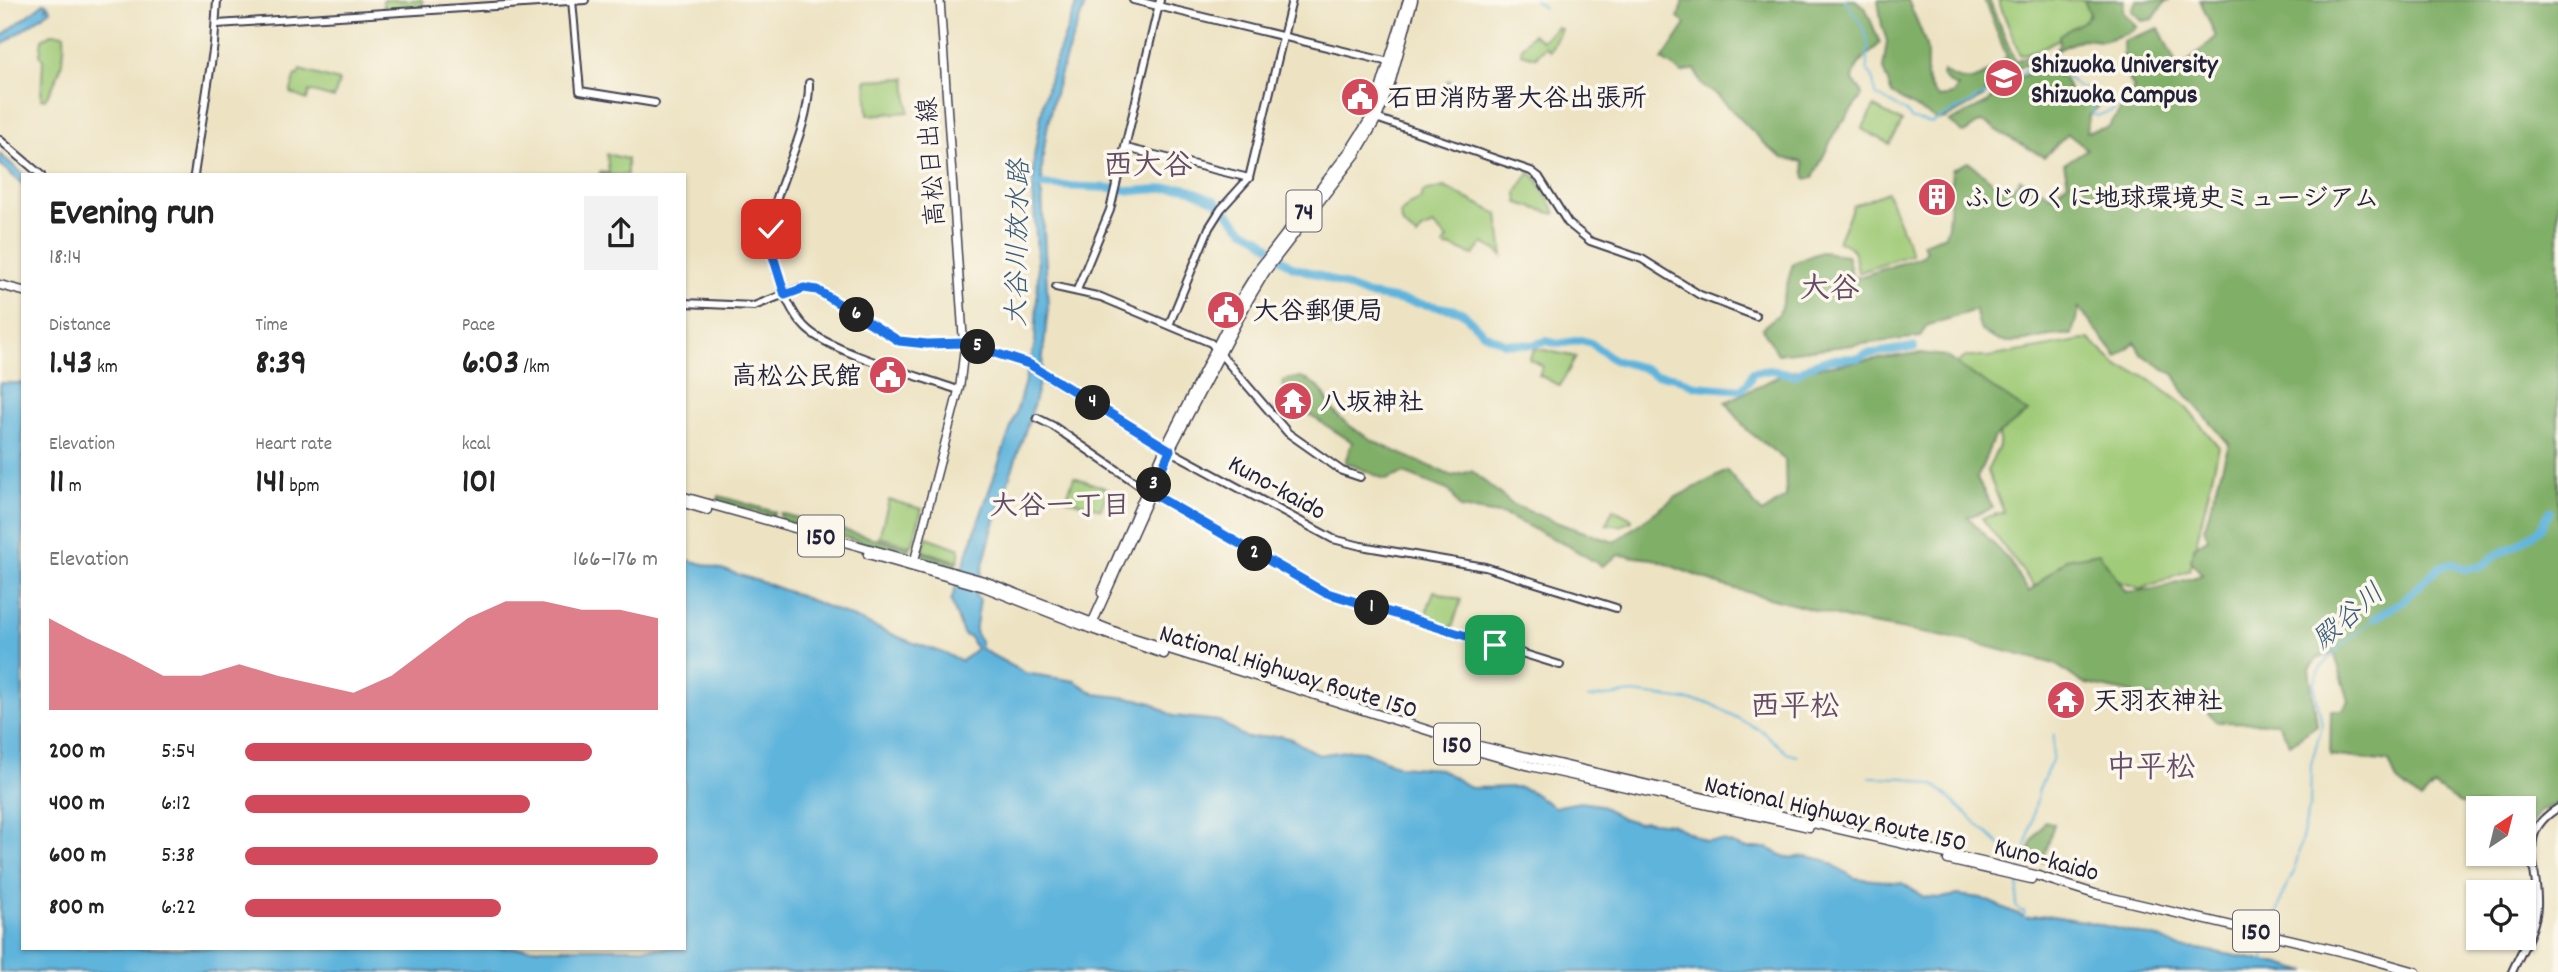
<!DOCTYPE html>
<meta charset="utf-8">
<style>
body{margin:0;font-family:Dekko,"Klee One",sans-serif;background:#f2f2f2;color:#222;height:100vh;display:flex;flex-direction:column;font-size:26px;white-space:nowrap}
*{box-sizing:border-box;margin:0}
p{font-size:23px;color:#767676}
.icon{flex:none;width:38px;height:38px;fill:none;stroke:currentColor;stroke-width:2;stroke-linecap:round;stroke-linejoin:round}
.map{position:relative;flex:1;overflow:hidden}
.drawer{position:absolute;left:21px;top:173px;width:665px;height:777px;display:flex;flex-direction:column;background:#fff;border-radius:0px;box-shadow:0 2px 5px #0004}
.drawer>*{flex:none}
.needle{width:46px;rotate:35deg}
.buttons{position:absolute;left:2466px;top:796px;display:grid;gap:14px}
.buttons a{display:grid;place-items:center;width:70px;height:70px;border-radius:0px;background:#fff;box-shadow:0 2px 5px #0004;font-size:35px}
.pin{position:absolute;display:grid;place-items:center;width:60px;height:60px;color:#fff;margin:-30px;border-radius:14px;box-shadow:0 4px 10px #0006}
.km{position:absolute;width:35px;height:35px;margin:-18px;border-radius:50%;background:#222;color:#fff;font-size:19px;line-height:35px;text-align:center}
.round{display:grid;place-items:center;flex:none;width:74px;height:74px;border-radius:0px;background:#f2f2f2}
.overview{display:flex;align-items:center;justify-content:space-between;height:119px;padding:0 28px}
h1{font-size:38px;font-weight:800;line-height:52px}
.metrics{display:grid;grid-template-columns:repeat(3,1fr);gap:10px;height:119px;padding:7px 28px}
.metrics div{display:grid;align-content:center}
.metrics b{font-size:35px;font-weight:800}
.metrics small{font-size:19px;font-weight:400}
.metrics p{font-size:19px}
.chart{height:196px;padding:14px 28px}
.chart p{display:flex;justify-content:space-between}
.chart svg{width:100%;height:126px;margin-top:7px;fill:#d1495b;opacity:.7}
ul{padding:0 28px;list-style:none;font-size:23px}
li{display:grid;grid-template-columns:112px 84px 1fr;align-items:center;height:52px}
li i{height:18px;border-radius:9px;background:#d1495b}
.map>svg:first-child{display:block}
.green{fill:#a0cb78;stroke:#61765a;stroke-width:2}
.forest{fill:#80af68;stroke:#516852;stroke-width:2}
.water{fill:#5fb4dc;stroke:#406b8c;stroke-width:2}
.pier{fill:#ede3c3}
.lines{fill:none;stroke-linecap:round;stroke-linejoin:round}
.stream{stroke:#5fb4dc;stroke-width:2}
.river{stroke:#5fb4dc;stroke-width:8}
.tertiary-casing{stroke:#403f4f;stroke-width:10}
.secondary-casing{stroke:#403f4f;stroke-width:10}
.primary-casing{stroke:#403f4f;stroke-width:11}
.trunk-casing{stroke:#403f4f;stroke-width:11}
.tertiary{stroke:#fff;stroke-width:6}
.secondary{stroke:#fff;stroke-width:7}
.primary{stroke:#fff;stroke-width:8}
.trunk{stroke:#fff;stroke-width:8}
.route-casing{stroke:#fff;stroke-width:14}
.route{stroke:#1a73e8;stroke-width:9}
.labels{text-anchor:middle;stroke-width:7;stroke-linejoin:round;paint-order:stroke}
.shield{fill:#fbf7ec;stroke:#636270;stroke-width:2}
.shield-label{font-size:24px;font-weight:bold;fill:#22223b}
.poi-label{font-size:26px;font-weight:bold;fill:#22223b;stroke:#fbf7ec;text-anchor:start}
.street-label{font-size:26px;fill:#22223b;stroke:#fbf7ec}
.water-label{font-size:28px;font-style:italic;fill:#3a5c7b;stroke:#fbf7ec}
.neighbourhood-label{font-size:28px;font-weight:bold;fill:#644c67;stroke:#fbf7ec}
.quarter-label{font-size:30px;font-weight:bold;fill:#644c67;stroke:#fbf7ec}
</style>
<div class="map">
<svg width="2558" height="972" viewBox="0 0 2558 972">
<rect width="100%" height="100%" fill="#fbf7ec"/>
<filter id="ink" filterUnits="userSpaceOnUse"><feTurbulence type="fractalNoise" baseFrequency=".0143" numOctaves="2"/><feDisplacementMap in="SourceGraphic" scale="14" xChannelSelector="R" yChannelSelector="G"/><feConvolveMatrix kernelMatrix="1 2 1 2 8 2 1 2 1" color-interpolation-filters="sRGB"/></filter>
<filter id="wash" filterUnits="userSpaceOnUse"><feTurbulence type="fractalNoise" baseFrequency=".00686" numOctaves="4" result="noise"/><feDisplacementMap in="SourceGraphic" scale="28" xChannelSelector="R" yChannelSelector="G"/><feGaussianBlur stdDeviation="1.57" result="paint"/><feColorMatrix in="noise" values="0 0 0 0 0 0 0 0 0 0 0 0 0 0 0 0 0 1.4 0 .05"/><feComposite in="paint" operator="in"/></filter>
<g filter="url(#wash)">
<rect width="100%" height="100%" fill="#ede3c3"/>
<!-- green -->
<g class="green">
<polygon points="383,0 422,0 423,7 383,10"/>
<polygon points="1998,0 2086,0 2094,20 2042,48 2020,55"/>
<polygon points="1557,27 1561,29 1550,51 1545,46 1536,57 1521,53 1522,47 1532,34 1542,40"/>
<path d="M53 33 64 34C66 59 59 79 45 99H41L43 60 40 55 42 39Z"/>
<polygon points="300,70 339,81 334,98 309,91 307,100 290,93 296,75 298,75"/>
<polygon points="906,78 909,112 868,115 866,80"/>
<polygon points="1448,80 1459,85 1453,99 1443,93"/>
<polygon points="1874,107 1902,122 1890,144 1862,129"/>
<polygon points="607,154 627,159 627,175 599,175 600,172 609,173"/>
<polygon points="1530,172 1537,179 1556,213 1554,214 1518,203 1517,192"/>
<polygon points="1444,187 1498,214 1503,256 1496,250 1483,243 1474,255 1449,246 1447,248 1443,245 1447,239 1433,225 1422,230 1417,237 1403,225 1400,214 1410,204 1420,200 1423,192"/>
<path d="M1887 192 1912 254 1858 273C1855 257 1856 245 1838 242L1853 206Z"/>
<polygon points="1323,303 1342,316 1336,328 1316,316"/>
<polygon points="2089,339 2119,367 2143,375 2184,405 2219,447 2190,570 2141,589 2115,580 2078,573 2034,586 1982,518 2004,512 1987,471 1999,446 2000,410 1952,366 1966,357 1988,357"/>
<polygon points="1535,348 1576,357 1560,386 1539,375 1543,366 1529,359"/>
<polygon points="1074,477 1108,489 1101,509 1066,499"/>
<polygon points="889,500 922,509 912,546 879,537"/>
<polygon points="1613,509 1632,519 1632,521 1620,526 1606,524"/>
<polygon points="927,537 960,549 958,561 923,551"/>
<polygon points="1434,591 1461,600 1452,628 1424,619"/>
</g>
<!-- forest -->
<g class="forest">
<path d="M1683 0H1855L1865 7 1880 43C1867 58 1855 61 1853 81L1861 90 1862 96 1834 134 1813 178 1805 179 1803 162 1783 158 1770 149 1716 94C1699 85 1702 87 1695 69L1682 73 1662 60 1686 24 1678 18Z"/>
<path d="M1878 0H1908C1914 15 1922 30 1926 46 1930 66 1920 83 1939 97L1952 95 1958 87 1950 84 1942 76 1943 71C1971 91 1985 75 2007 57L1984 0H1989L2015 61 2036 53 2043 57 2001 75 1987 89 1984 97 1946 118 1937 120 1892 94 1883 69 1887 41 1882 26Z"/>
<polygon points="2084,0 2124,0 2123,12 2137,27 2126,34 2102,41 2082,39 2055,51 2060,42 2059,35 2086,20 2090,14"/>
<polygon points="2136,0 2170,0 2166,1 2153,19 2142,21 2132,11"/>
<path d="M2200 0H2558V802L2540 811 2526 832 2524 830V808L2460 804 2434 786 2421 800 2397 781 2389 762 2330 755 2331 710H2342L2349 701 2334 652 2317 659 2309 669 2317 725 2290 744 2278 723 2217 722 2188 694 2164 700 2082 683 2055 664 1967 641 1855 621 1721 585 1653 559 1619 555 1602 566 1568 546 1505 515 1460 508 1450 491 1404 473 1386 480 1345 462 1352 442 1297 407 1281 418 1274 409 1284 399 1283 381C1289 379 1298 376 1304 379 1328 387 1324 403 1340 418 1371 445 1416 459 1452 476L1472 471 1513 505 1561 524 1614 542 1676 497 1727 471 1762 513 1786 497 1785 460 1747 430 1726 402 1789 371 1920 353 1945 356 2028 412 1993 439 1977 479 1993 508 1968 517 2009 560 2029 592 2066 559 2099 553 2126 592 2154 589 2202 575 2191 560 2194 546 2208 539 2205 527 2229 444 2183 391 2174 375 2141 354 2135 342 2117 357 2079 308 2072 335C2047 332 2024 346 2001 341 1994 340 1987 334 1981 331L1975 310 1926 326 1920 337 1778 354 1762 328 1779 314 1793 263 1821 252 1847 255 1853 279 1923 256 1926 251 1923 243 1945 235 1948 225 1952 170 1968 162 1998 186 2013 189 2020 178 2052 196 2068 182 2064 164 2087 149 2068 134 2044 157C2031 149 2016 142 2004 135 1995 129 1991 124 1980 122L1964 133 1949 122 1989 102 2001 85 2042 68 2064 78 2069 90 2076 99 2094 90 2103 102 2089 116 2087 132 2109 127 2134 88 2124 70 2123 41 2159 28 2179 70 2216 37Z"/>
<polygon points="719,496 775,512 773,516 718,502"/>
<polygon points="780,513 910,548 909,553 905,554 780,520"/>
<polygon points="922,552 956,562 955,568 925,560"/>
<polygon points="2045,821 2054,824 2043,862 2029,856 2031,843"/>
</g>
<!-- water -->
<g class="water">
<path d="M1078 0H1087C1069 47 1052 92 1045 142 1043 156 1040 173 1043 186L1039 188 1042 196 1048 307 1041 375 1032 411 993 527 975 596 980 600 975 632 980 641 981 649 1025 673 1075 681 1095 694 1137 699 1152 703 1173 716 1219 721 1247 738 1281 736 1291 739 1319 755 1351 750 1364 751 1398 766 1440 769 1471 788 1519 787 1530 791 1554 807 1580 802 1600 805 1622 818 1638 823 1644 821 1671 824 1706 841H1723L1744 848H1768L1787 858 1807 856 1825 860 1855 878 1902 883 1924 897 1941 898 1957 895 1981 898 2027 918 2045 915 2084 921 2162 939 2180 948 2199 949 2280 964 2307 972H0V383H23V948H684V559C758 577 827 606 896 636 918 646 941 650 962 661L976 649 970 637 964 635 962 631 951 601 1016 413 1035 344 1038 273 1033 189 1034 156 1043 104 1051 73Z"/>
<polygon points="44,3 48,5 45,9 49,7 51,10 0,46 0,37"/>
<polygon points="0,154 24,175 23,185 0,164"/>
</g>
<!-- pier -->
<polygon class="pier" points="23,278 23,298 0,302 0,282"/>
<g class="lines">
<!-- stream -->
<g class="stream">
<polyline points="1535,0 1544,8"/>
<polyline points="1845,0 1862,25 1868,42 1867,69 1873,78 1875,94 1906,112 1912,119 1931,123 1992,91 2004,81 2041,64 2064,74 2078,87 2093,88 2098,94 2092,114 2096,116 2112,111 2115,105 2122,103 2138,113"/>
<polyline points="1588,698 1634,693 1709,703 1762,731 1787,753 1797,756"/>
<polyline points="1869,777 1907,778 1936,786 2017,860 2022,861 2022,869"/>
<polyline points="2023,861 2039,789 2052,760 2054,734"/>
<polyline points="2019,881 2016,906 2020,911 2024,911 2025,918"/>
<polyline points="2272,932 2283,893 2294,872 2310,804 2311,764 2322,725 2314,684 2319,670 2340,647 2375,618"/>
<polyline points="2263,961 2270,938"/>
</g>
<!-- river -->
<g class="river">
<polyline points="1037,185 1110,188 1134,191 1184,187 1216,201 1244,230 1259,237 1269,246"/>
<polyline points="1281,259 1293,267 1316,274 1365,294 1456,310 1463,313 1483,333 1504,343 1531,345 1546,341 1558,344 1581,340 1591,343 1614,360 1643,368 1656,375 1672,376 1696,386 1741,390 1748,383 1753,372 1772,370 1795,375 1809,366 1830,359 1858,358 1866,354 1914,347"/>
<polyline points="2375,618 2404,600 2439,567 2453,564 2464,569 2481,567 2496,555 2517,545 2540,529 2550,511"/>
</g>
</g>
</g>
<g filter="url(#ink)">
<g class="lines">
<defs>
<g id="tertiary">
<polyline points="572,0 580,91 655,103"/>
<polyline points="1133,0 1389,62"/>
<polyline points="217,24 585,0"/>
<path d="M809 83C810 120 787 165 776 201 769 226 770 251 778 275 784 294 791 313 805 327 828 352 923 377 958 390"/>
<polyline points="1373,117 1531,171 1539,177 1568,223 1590,241 1642,259 1700,295 1756,316"/>
<polyline points="0,140 41,175"/>
<polyline points="1126,148 1249,178"/>
<polyline points="194,175 214,44 217,0"/>
<polyline points="1056,287 1101,297 1211,343 1288,433 1342,471 1360,477"/>
<polyline points="1077,290 1110,210 1160,0"/>
<polyline points="684,303 754,306 800,288 811,289 823,294 899,341 918,344 964,343 1023,362 1165,448 1333,539 1361,546 1485,567 1616,608"/>
<polyline points="1169,325 1209,228 1221,209 1249,178 1292,0"/>
<polyline points="1037,418 1053,426 1145,489"/>
<polyline points="1151,493 1324,592 1560,665"/>
<path d="M2512 972C2521 951 2536 930 2537 906 2539 867 2515 833 2558 808"/>
</g>
<polyline id="secondary" points="913,566 960,385 964,351 940,0"/>
<g id="primary">
<polyline points="1102,593 1165,448 1244,293 1259,269 1351,149 1372,116 1408,0"/>
<polyline points="1091,626 1170,450 1249,299 1265,272 1356,154 1377,118 1390,84 1413,0"/>
</g>
<g id="trunk">
<polyline points="0,285 23,291"/>
<polyline points="684,497 984,581 1121,634 1475,745 1982,862 2035,875 2095,894 2352,954 2416,972"/>
<polyline points="684,503 707,510"/>
<polyline points="868,554 984,587 1089,628 1164,654"/>
<polyline points="1474,750 1530,766 1809,827"/>
<polyline points="1948,860 2031,879"/>
</g>
</defs>
<!-- tertiary casing -->
<use href="#tertiary" class="tertiary-casing"/>
<!-- secondary casing -->
<use href="#secondary" class="secondary-casing"/>
<!-- primary casing -->
<use href="#primary" class="primary-casing"/>
<!-- trunk casing -->
<use href="#trunk" class="trunk-casing"/>
<!-- tertiary -->
<use href="#tertiary" class="tertiary"/>
<!-- secondary -->
<use href="#secondary" class="secondary"/>
<!-- primary -->
<use href="#primary" class="primary"/>
<!-- trunk -->
<use href="#trunk" class="trunk"/>
</g>
</g>
<g class="lines" filter="url(#ink)">
<defs>
<polyline id="route" points="771,229 773,256 785,295 804,288 817,290 899,341 927,344 964,343 1029,364 1170,450 1151,493 1324,592 1495,645"/>
</defs>
<!-- route casing -->
<use href="#route" class="route-casing"/>
<!-- route -->
<use href="#route" class="route"/>
</g>
<!-- icons -->
<defs>
<symbol id="university-disc" viewBox="-11 -11 22 22"><circle r="9.5" fill="#d1495b" stroke="#fbf7ec"/><path d="M0-5L7-2L0 1L-7-2ZM-4 1L0 2.5L4 1V4Q0 6-4 4Z" fill="#fff"/></symbol>
<symbol id="civic-disc" viewBox="-11 -11 22 22"><circle r="9.5" fill="#d1495b" stroke="#fbf7ec"/><path d="M-.6-6.5H3V-4.5H.6V-3L4-1V1h2V6H-6V1h2V-1L-.6-3ZM-1.2 2.5V6h2.4V2.5Z" fill="#fff"/></symbol>
<symbol id="building-disc" viewBox="-11 -11 22 22"><circle r="9.5" fill="#d1495b" stroke="#fbf7ec"/><path d="M-4-6H4V6H1V3H-1V6H-4ZM-2.5-4.3h1.7v1.8h-1.7ZM.8-4.3h1.7v1.8H.8ZM-2.5-1h1.7V.8h-1.7ZM.8-1h1.7V.8H.8Z" fill="#fff"/></symbol>
<symbol id="temple-disc" viewBox="-11 -11 22 22"><circle r="9.5" fill="#d1495b" stroke="#fbf7ec"/><path d="M0-6L5-2H3V0L6.5 2.5H4V6H1.5V3h-3V6H-4V2.5H-6.5L-3 0V-2H-5Z" fill="#fff"/></symbol>
</defs>
<g fill-rule="evenodd">
<use href="#university-disc" x="1982" y="56" width="44" height="44"/>
<use href="#civic-disc" x="1338" y="75" width="44" height="44"/>
<use href="#building-disc" x="1915" y="175" width="44" height="44"/>
<use href="#civic-disc" x="1204" y="288" width="44" height="44"/>
<use href="#civic-disc" x="866" y="353" width="44" height="44"/>
<use href="#temple-disc" x="1271" y="379" width="44" height="44"/>
<use href="#temple-disc" x="2044" y="678" width="44" height="44"/>
</g>
<g class="labels">
<!-- shield labels -->
<g class="shield">
<rect x="1286.5" y="190.5" width="35" height="41" rx="5"/>
<rect x="798" y="515.5" width="46" height="41" rx="5"/>
<rect x="1434" y="723.5" width="46" height="41" rx="5"/>
<rect x="2233" y="910.5" width="46" height="41" rx="5"/>
</g>
<g class="shield-label">
<text x="1304" y="219">74</text>
<text x="821" y="544">150</text>
<text x="1457" y="752">150</text>
<text x="2256" y="939">150</text>
</g>
<!-- poi labels -->
<g class="poi-label">
<text x="2031" y="72">Shizuoka University<tspan x="2031" dy="30">Shizuoka Campus</tspan></text>
<text x="1387" y="106">石田消防署大谷出張所</text>
<text x="1964" y="206">ふじのくに地球環境史ミュージアム</text>
<text x="1253" y="319">大谷郵便局</text>
<text x="861" y="384" text-anchor="end">高松公民館</text>
<text x="1320" y="410">八坂神社</text>
<text x="2093" y="709">天羽衣神社</text>
</g>
<!-- street labels -->
<g class="street-label">
<text transform="translate(930 162) rotate(-94)" y="9">高松日出線</text>
<text transform="translate(1278 486) rotate(29)" y="9">Kuno-kaido</text>
<text transform="translate(1289 670) rotate(17)" y="9">National Highway Route 150</text>
<text transform="translate(1836 812) rotate(13)" y="9">National Highway Route 150</text>
<text transform="translate(2047 858) rotate(15)" y="9">Kuno-kaido</text>
</g>
<!-- water labels -->
<g class="water-label">
<text transform="translate(1016 243) rotate(-89)" y="10">大谷川放水路</text>
<text transform="translate(2347 615) rotate(-41)" y="10">殿谷川</text>
</g>
<!-- neighbourhood labels -->
<g class="neighbourhood-label">
<text x="1060" y="514">大谷一丁目</text>
</g>
<!-- quarter labels -->
<g class="quarter-label">
<text x="1148" y="174">西大谷</text>
<text x="1830" y="297">大谷</text>
<text x="1795" y="715">西平松</text>
<text x="2151" y="776">中平松</text>
</g>
</g>
</svg>
<div class="buttons">
<a><svg class="needle" viewBox="-14 -14 28 28"><path d="M0-13l5 13h-10z" fill="#e53935"/><path d="M0 13l5-13h-10z" fill="#767676"/></svg></a>
<a><svg class="icon" aria-label="locate" viewBox="0 0 24 24"><circle cx="12" cy="12" r="6"/><path d="M12 2v4M12 18v4M2 12h4M18 12h4"/></svg></a>
</div>
<div class="pin" style="left:1495px;top:645px;background:#1e9e55"><svg class="icon" aria-label="arrive" viewBox="0 0 24 24"><path d="M6 21V4h12l-3 4 3 4H6"/></svg></div>
<div class="pin" style="left:771px;top:229px;background:#d93025"><svg class="icon" aria-label="check" viewBox="0 0 24 24"><path d="M5 12l5 5 9-10"/></svg></div>
<b class="km" style="left:1372px;top:608px">1</b>
<b class="km" style="left:1255px;top:554px">2</b>
<b class="km" style="left:1154px;top:485px">3</b>
<b class="km" style="left:1093px;top:403px">4</b>
<b class="km" style="left:978px;top:347px">5</b>
<b class="km" style="left:857px;top:315px">6</b>
<section class="drawer">
<div class="overview"><div><h1>Evening run</h1><p>18:14</p></div><a class="round"><svg class="icon" aria-label="share" viewBox="0 0 24 24"><path d="M12 15V3M7 8l5-5 5 5M5 13v7h14v-7"/></svg></a></div>
<div class="metrics">
<div><p>Distance</p><b>1.43<small> km</small></b></div>
<div><p>Time</p><b>8:39</b></div>
<div><p>Pace</p><b>6:03<small> /km</small></b></div>
</div>
<div class="metrics">
<div><p>Elevation</p><b>11<small> m</small></b></div>
<div><p>Heart rate</p><b>141<small> bpm</small></b></div>
<div><p>kcal</p><b>101</b></div>
</div>
<div class="chart"><p><span>Elevation</span>166–176 m</p>
<svg viewBox="0 0 160 44" preserveAspectRatio="none"><path d="M0 44V12L10 19L20 25L30 32L40 32L50 28L60 32L70 35L80 38L90 32L100 22L110 12L120 6L130 6L140 9L150 9L160 12V44z"/></svg>
</div>
<ul>
<li><b>200 m</b>5:54<i style="width:84%"></i></li>
<li><b>400 m</b>6:12<i style="width:69%"></i></li>
<li><b>600 m</b>5:38<i style="width:100%"></i></li>
<li><b>800 m</b>6:22<i style="width:62%"></i></li>
</ul>
</section>
</div>
